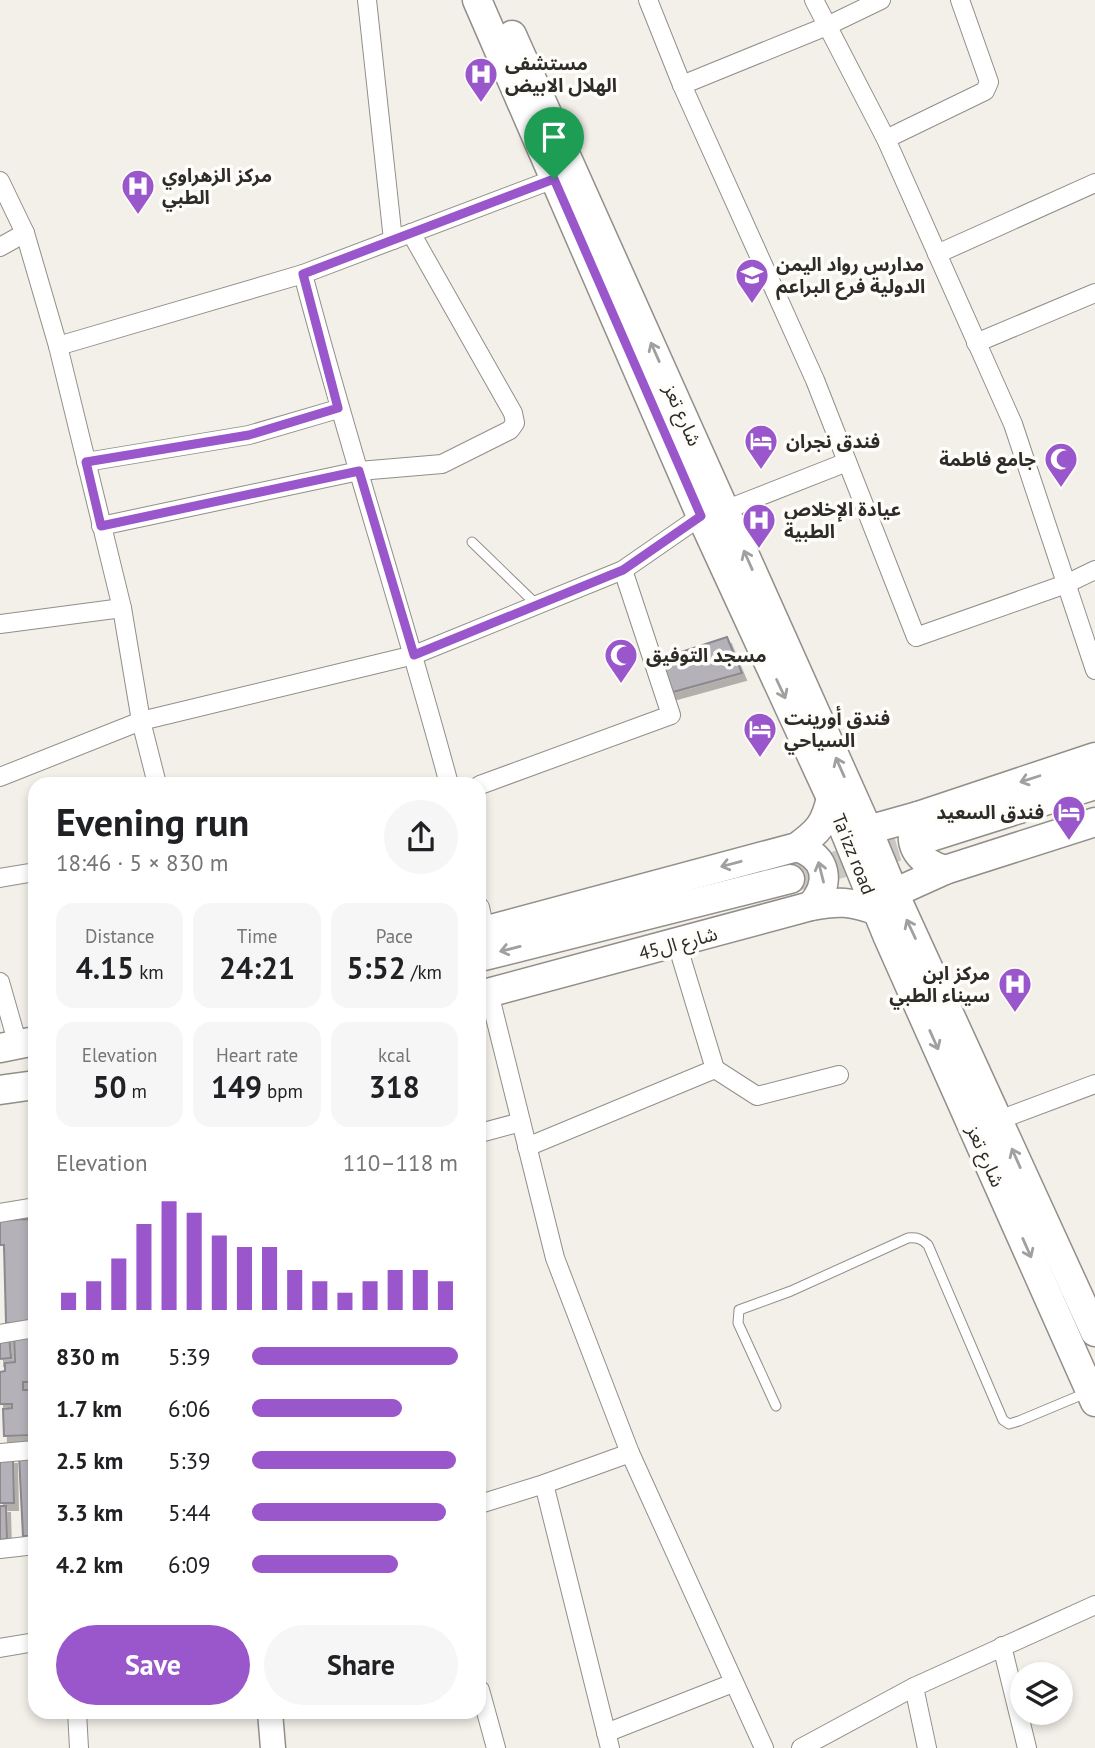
<!DOCTYPE html>
<meta charset="utf-8">
<style>
body{margin:0;font-family:"PT Sans","Noto Sans Arabic",sans-serif;background:#f6f6f6;color:#202124;height:100vh;display:flex;flex-direction:column;font-size:26px;white-space:nowrap}
*{box-sizing:border-box;margin:0}
p{font-size:23px;color:#757577}
.icon{flex:none;width:38px;height:38px;fill:none;stroke:currentColor;stroke-width:2;stroke-linecap:round;stroke-linejoin:round}
.map{position:relative;flex:1;overflow:hidden}
.drawer{position:absolute;left:28px;top:777px;width:458px;height:942px;display:flex;flex-direction:column;background:#fff;border-radius:21px;box-shadow:0 4px 10px #0003}
.drawer>*{flex:none}
.buttons{position:absolute;left:1010px;top:1662px;display:grid;gap:14px}
.buttons a{display:grid;place-items:center;width:63px;height:63px;border-radius:50%;background:#fff;box-shadow:0 4px 10px #0003;font-size:35px}
.pin{position:absolute;display:grid;place-items:center;width:60px;height:60px;color:#fff;margin:-72px -30px;border-radius:50% 50% 50% 0;rotate:-45deg;box-shadow:0 0 7px #0007}
.pin .icon{rotate:45deg}
.round{display:grid;place-items:center;flex:none;width:74px;height:74px;border-radius:37px;background:#f6f6f6}
.headline{display:flex;align-items:center;justify-content:space-between;height:119px;padding:0 28px}
h1{font-size:38px;font-weight:600;line-height:52px}
.metrics{display:grid;grid-template-columns:repeat(3,1fr);gap:10px;height:119px;padding:7px 28px}
.metrics div{display:grid;align-content:center;border-radius:18px;background:#f6f6f6;text-align:center}
.metrics b{font-size:30px;font-weight:600}
.metrics small{font-size:19px;font-weight:400}
.metrics p{font-size:19px}
.chart{height:196px;padding:14px 28px}
.chart p{display:flex;justify-content:space-between}
.chart svg{width:100%;height:126px;margin-top:7px;stroke:#9a57cc;stroke-width:6}
.primary-button{display:flex;gap:14px;margin-top:auto;padding:14px 28px}
.primary-button a{flex:1;height:80px;border-radius:42px;background:#9a57cc;color:#fff;font-size:28px;font-weight:600;line-height:80px;text-align:center}
.primary-button a+a{background:#f6f6f6;color:#202124}
ul{padding:0 28px;list-style:none;font-size:23px}
li{display:grid;grid-template-columns:112px 84px 1fr;align-items:center;height:52px}
li i{height:18px;border-radius:9px;background:#9a57cc}
.map>svg:first-child{display:block}
.building{fill:#b4b1b8;stroke:#8b888e;stroke-width:2;filter:url(#shadow)}
.lines{fill:none;stroke-linecap:round;stroke-linejoin:round}
.primary-tunnel{stroke:#cbc8c3;stroke-width:28;stroke-dasharray:28 14;stroke-linecap:butt}
.lane-casing{stroke:#928e89;stroke-width:11}
.street-casing{stroke:#928e89;stroke-width:20}
.secondary-casing{stroke:#928e89;stroke-width:27}
.primary-casing{stroke:#928e89;stroke-width:31}
.lane{stroke:#fff;stroke-width:9}
.street{stroke:#fff;stroke-width:18}
.secondary{stroke:#fff;stroke-width:24}
.primary{stroke:#fff;stroke-width:28}
.oneway{stroke:#a0a09f}
.route-casing{stroke:#fff;stroke-width:14}
.route{stroke:#9a57cc;stroke-width:9}
.labels{text-anchor:middle;stroke-width:7;stroke-linejoin:round;paint-order:stroke}
.poi-label{font-size:19px;font-weight:bold;fill:#2d2c29;stroke:#fffdfa;text-anchor:start}
.street-label{font-size:19px;fill:#2d2c29;stroke:#fffdfa}
</style>
<div class="map">
<svg width="1095" height="1748" viewBox="0 0 1095 1748">
<defs>
<filter id="shadow"><feDropShadow dx="4" dy="7" stdDeviation="0" flood-color="#0004"/></filter>
</defs>
<rect width="100%" height="100%" fill="#f3efe9"/>
<!-- building -->
<g class="building">
<polygon points="727,637 742,673 666,694 657,660"/>
<polygon points="31,1219 33,1323 6,1323 4,1245 0,1245 0,1220"/>
<polygon points="34,1330 35,1382 23,1382 23,1390 35,1390 35,1435 4,1436 3,1409 12,1408 12,1404 0,1404 0,1372 5,1371 5,1363 15,1362 14,1332"/>
<polygon points="9,1335 11,1358 0,1359 0,1336"/>
<polygon points="35,1454 35,1536 23,1536 19,1455"/>
<polygon points="0,1457 13,1457 14,1503 0,1503"/>
<polygon points="0,1506 6,1506 7,1539 0,1540"/>
</g>
<g class="lines">
<!-- primary-tunnel -->
<polyline class="primary-tunnel" points="790,879 931,837"/>
<defs>
<g id="lane">
<polyline points="472,542 537,605"/>
<path d="M776 1406 738 1323 739 1310 791 1291 908 1238C917 1237 922 1239 928 1245L1003 1420 1009 1424 1019 1421 1086 1393"/>
</g>
<g id="street">
<polyline points="367,0 393,240"/>
<polyline points="648,0 682,85 815,380 916,637 1066,584 1095,570"/>
<polyline points="814,0 886,139 1013,424 1095,670"/>
<polyline points="682,85 827,26 881,0"/>
<polyline points="886,139 985,91 989,82 960,0"/>
<polyline points="0,181 25,233 58,346 122,608 141,721 157,784"/>
<polyline points="0,247 25,233"/>
<polyline points="937,254 1095,183"/>
<path d="M303 274C348 445 403 613 449 784"/>
<polyline points="976,343 1095,293"/>
<polyline points="58,346 303,274 562,176"/>
<polyline points="86,462 249,435 338,409"/>
<polyline points="725,510 847,462"/>
<polyline points="101,526 359,471 442,464 510,430 515,423 513,413 411,233"/>
<polyline points="0,624 122,608"/>
<polyline points="0,777 141,721 414,655 623,570 701,516"/>
<polyline points="480,785 671,715 623,570"/>
<polyline points="0,878 35,872"/>
<polyline points="480,907 485,931"/>
<polyline points="0,982 18,1045"/>
<polyline points="489,993 555,1258 630,1453 764,1748"/>
<polyline points="715,1069 757,1096 839,1075"/>
<polyline points="999,1120 1095,1084"/>
<polyline points="480,1133 521,1122"/>
<polyline points="527,1147 715,1069 677,944"/>
<polyline points="0,1213 35,1207"/>
<polyline points="0,1334 35,1328"/>
<polyline points="0,1453 35,1450"/>
<polyline points="544,1484 610,1748"/>
<polyline points="480,1504 544,1484 630,1453"/>
<polyline points="0,1549 35,1545"/>
<polyline points="1002,1646 1027,1748"/>
<polyline points="0,1648 35,1642"/>
<polyline points="914,1687 927,1748"/>
<polyline points="480,1690 496,1748"/>
<polyline points="77,1712 79,1748"/>
<polyline points="606,1733 733,1683"/>
<polyline points="801,1748 914,1687 1095,1605"/>
</g>
<polyline id="secondary" points="270,1712 273,1748"/>
<g id="primary">
<polyline points="477,0 701,516 831,798 887,935 1095,1402"/>
<polyline points="512,35 868,830 894,893 1095,1332"/>
<path d="M918 816C905 844 917 861 945 870"/>
<polyline points="868,830 918,816 1095,757"/>
<polyline points="931,837 1095,785"/>
<path d="M797 847C827 857 832 882 811 906"/>
<polyline points="894,893 945,870 1095,822"/>
<path d="M480 932 797 847C819 831 825 824 831 798"/>
<polyline points="480,957 790,879"/>
<path d="M480 995 811 906C838 901 851 901 877 911"/>
<polyline points="0,1048 35,1041"/>
<polyline points="0,1090 35,1085"/>
</g>
</defs>
<!-- lane casing -->
<use href="#lane" class="lane-casing"/>
<!-- street casing -->
<use href="#street" class="street-casing"/>
<!-- secondary casing -->
<use href="#secondary" class="secondary-casing"/>
<!-- primary casing -->
<use href="#primary" class="primary-casing"/>
<!-- lane -->
<use href="#lane" class="lane"/>
<!-- street -->
<use href="#street" class="street"/>
<!-- secondary -->
<use href="#secondary" class="secondary"/>
<!-- primary -->
<use href="#primary" class="primary"/>
</g>
<!-- one-way arrows -->
<defs><path id="oneway-shaft" d="M-6 0H5M1.5-3L5.5 0L1.5 3" fill="none" stroke-width="1.6" stroke-linecap="round" stroke-linejoin="round" transform="scale(1.75)"/></defs>
<g class="oneway">
<use href="#oneway-shaft" transform="translate(655 352) rotate(-114)"/>
<use href="#oneway-shaft" transform="translate(748 560) rotate(-114)"/>
<use href="#oneway-shaft" transform="translate(781 689) rotate(65)"/>
<use href="#oneway-shaft" transform="translate(840 767) rotate(-114)"/>
<use href="#oneway-shaft" transform="translate(1030 779) rotate(162)"/>
<use href="#oneway-shaft" transform="translate(731 864) rotate(165)"/>
<use href="#oneway-shaft" transform="translate(821 872) rotate(-104)"/>
<use href="#oneway-shaft" transform="translate(911 929) rotate(-115)"/>
<use href="#oneway-shaft" transform="translate(510 949) rotate(166)"/>
<use href="#oneway-shaft" transform="translate(934 1040) rotate(66)"/>
<use href="#oneway-shaft" transform="translate(1016 1158) rotate(-114)"/>
<use href="#oneway-shaft" transform="translate(1027 1248) rotate(66)"/>
</g>
<g class="lines">
<defs>
<polygon id="route" points="554,179 701,516 623,570 414,655 359,471 101,526 86,462 249,435 338,408 303,274"/>
</defs>
<!-- route casing -->
<use href="#route" class="route-casing"/>
<!-- route -->
<use href="#route" class="route"/>
</g>
<!-- icons -->
<defs>
<symbol id="hospital-pin" viewBox="-11 -11 22 30"><path d="M0 17L-7.5 6A9.5 9.5 0 1 1 7.5 6Z" fill="#9a57cc" stroke="#fffdfa"/><path d="M-5-5h3v3.5h4V-5h3V5h-3V1.5h-4V5h-3Z" fill="#fff"/></symbol>
<symbol id="school-pin" viewBox="-11 -11 22 30"><path d="M0 17L-7.5 6A9.5 9.5 0 1 1 7.5 6Z" fill="#9a57cc" stroke="#fffdfa"/><path d="M0-5L7-2L0 1L-7-2ZM-4 1L0 2.5L4 1V4Q0 6-4 4Z" fill="#fff"/></symbol>
<symbol id="hotel-pin" viewBox="-11 -11 22 30"><path d="M0 17L-7.5 6A9.5 9.5 0 1 1 7.5 6Z" fill="#9a57cc" stroke="#fffdfa"/><path d="M-6-4.5h1.5V1H6V5H4.5V3h-9V5H-6ZM-4 0a1.8 1.8 0 1 1 3.6 0ZM.5 0V-2.5h3Q6-2.5 6 0Z" fill="#fff"/></symbol>
<symbol id="mosque-pin" viewBox="-11 -11 22 30"><path d="M0 17L-7.5 6A9.5 9.5 0 1 1 7.5 6Z" fill="#9a57cc" stroke="#fffdfa"/><path d="M3.5-4.9A6 6 0 1 0 3.5 4.9A5 5 0 1 1 3.5-4.9Z" fill="#fff"/></symbol>
</defs>
<g fill-rule="evenodd">
<use href="#hospital-pin" x="462" y="55" width="38" height="52"/>
<use href="#hospital-pin" x="119" y="167" width="38" height="52"/>
<use href="#school-pin" x="733" y="256" width="38" height="52"/>
<use href="#hotel-pin" x="742" y="422" width="38" height="52"/>
<use href="#mosque-pin" x="1042" y="440" width="38" height="52"/>
<use href="#hospital-pin" x="740" y="501" width="38" height="52"/>
<use href="#mosque-pin" x="602" y="636" width="38" height="52"/>
<use href="#hotel-pin" x="741" y="710" width="38" height="52"/>
<use href="#hotel-pin" x="1050" y="793" width="38" height="52"/>
<use href="#hospital-pin" x="996" y="965" width="38" height="52"/>
</g>
<g class="labels">
<!-- poi labels -->
<g class="poi-label">
<text x="505" y="70">مستشفى<tspan x="505" dy="22">الهلال الابيض</tspan></text>
<text x="162" y="182">مركز الزهراوي<tspan x="162" dy="22">الطبي</tspan></text>
<text x="776" y="271">مدارس رواد اليمن<tspan x="776" dy="22">الدولية فرع البراعم</tspan></text>
<text x="786" y="448">فندق نجران</text>
<text x="1036" y="466" text-anchor="end">جامع فاطمة</text>
<text x="784" y="516">عيادة الإخلاص<tspan x="784" dy="22">الطبية</tspan></text>
<text x="646" y="662">مسجد التوفيق</text>
<text x="784" y="725">فندق أورينت<tspan x="784" dy="22">السياحي</tspan></text>
<text x="1044" y="819" text-anchor="end">فندق السعيد</text>
<text x="990" y="980" text-anchor="end">مركز ابن<tspan x="990" dy="22">سيناء الطبي</tspan></text>
</g>
<!-- street labels -->
<g class="street-label">
<text transform="translate(683 415) rotate(66)" y="7">شارع تعز</text>
<text transform="translate(854 854) rotate(68)" y="7">Ta'izz road</text>
<text transform="translate(678 943) rotate(-15)" y="7">شارع ال45</text>
<text transform="translate(986 1156) rotate(66)" y="7">شارع تعز</text>
</g>
</g>
</svg>
<div class="buttons">
<a><svg class="icon" aria-label="layers" viewBox="0 0 24 24"><path d="M12 4l9 5-9 5-9-5zM3 14l9 5 9-5"/></svg></a>
</div>
<div class="pin" style="left:554px;top:179px;background:#1e9e55"><svg class="icon" aria-label="arrive" viewBox="0 0 24 24"><path d="M6 21V4h12l-3 4 3 4H6"/></svg></div>
<section class="drawer">
<div class="headline"><div><h1>Evening run</h1><p>18:46 · 5 × 830 m</p></div><a class="round"><svg class="icon" aria-label="share" viewBox="0 0 24 24"><path d="M12 15V3M7 8l5-5 5 5M5 13v7h14v-7"/></svg></a></div>
<div class="metrics">
<div><p>Distance</p><b>4.15<small> km</small></b></div>
<div><p>Time</p><b>24:21</b></div>
<div><p>Pace</p><b>5:52<small> /km</small></b></div>
</div>
<div class="metrics">
<div><p>Elevation</p><b>50<small> m</small></b></div>
<div><p>Heart rate</p><b>149<small> bpm</small></b></div>
<div><p>kcal</p><b>318</b></div>
</div>
<div class="chart"><p><span>Elevation</span>110–118 m</p>
<svg viewBox="0 0 160 44" preserveAspectRatio="none"><path d="M5 44V38M15 44V34M25 44V26M35 44V14M45 44V6M55 44V10M65 44V18M75 44V22M85 44V22M95 44V30M105 44V34M115 44V38M125 44V34M135 44V30M145 44V30M155 44V34"/></svg>
</div>
<ul>
<li><b>830 m</b>5:39<i style="width:100%"></i></li>
<li><b>1.7 km</b>6:06<i style="width:73%"></i></li>
<li><b>2.5 km</b>5:39<i style="width:99%"></i></li>
<li><b>3.3 km</b>5:44<i style="width:94%"></i></li>
<li><b>4.2 km</b>6:09<i style="width:71%"></i></li>
</ul>
<div class="primary-button"><a>Save</a><a>Share</a></div>
</section>
</div>
